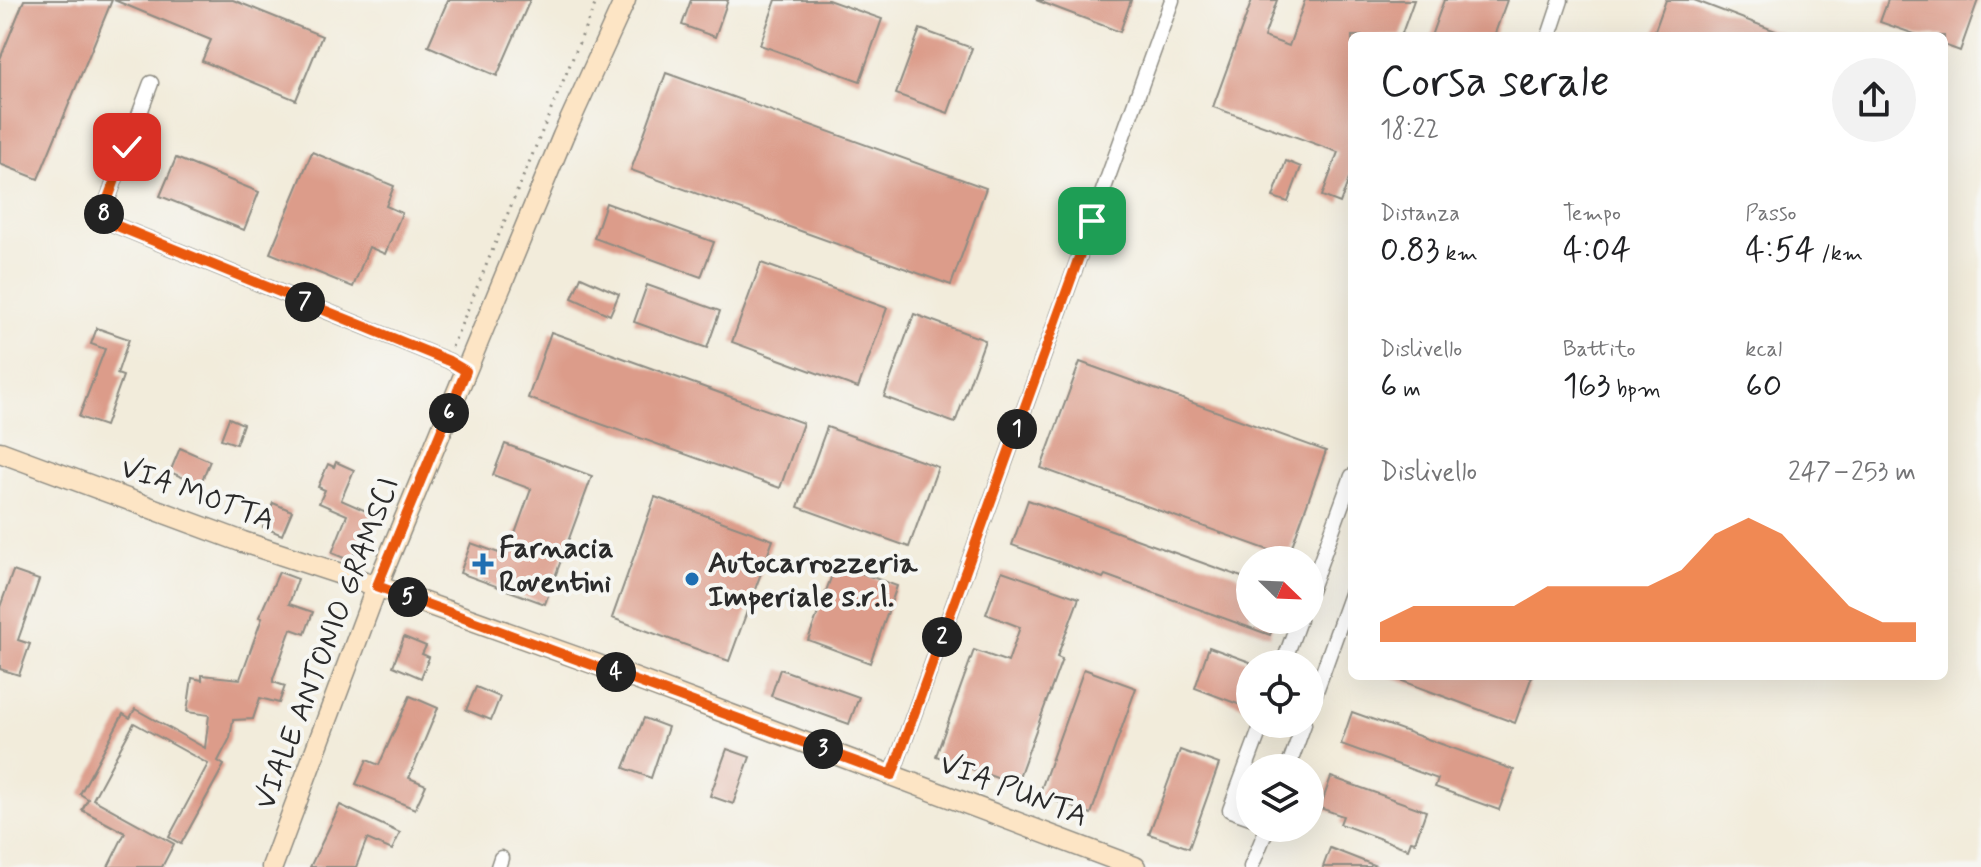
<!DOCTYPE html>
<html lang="it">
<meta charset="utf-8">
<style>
body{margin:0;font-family:Mynerve,sans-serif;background:#f2f2f2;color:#202124;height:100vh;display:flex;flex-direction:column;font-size:30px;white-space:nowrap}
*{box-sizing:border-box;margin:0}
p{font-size:26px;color:#757577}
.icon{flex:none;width:44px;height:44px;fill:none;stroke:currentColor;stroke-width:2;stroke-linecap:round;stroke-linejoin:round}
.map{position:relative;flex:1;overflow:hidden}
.details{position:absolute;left:1348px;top:32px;width:600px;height:648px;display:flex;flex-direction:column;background:#fff;border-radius:12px;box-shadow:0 8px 32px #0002}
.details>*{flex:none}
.needle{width:52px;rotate:113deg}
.tools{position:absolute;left:1236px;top:546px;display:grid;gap:16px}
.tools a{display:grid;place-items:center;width:88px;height:88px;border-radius:50%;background:#fff;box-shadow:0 8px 32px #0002;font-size:40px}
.pin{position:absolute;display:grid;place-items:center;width:68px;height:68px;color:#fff;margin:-34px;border-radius:16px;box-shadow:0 4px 12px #0006}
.km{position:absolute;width:40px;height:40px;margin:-20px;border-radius:50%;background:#222;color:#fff;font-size:22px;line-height:40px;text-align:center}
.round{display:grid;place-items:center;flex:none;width:84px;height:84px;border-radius:42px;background:#f2f2f2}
.summary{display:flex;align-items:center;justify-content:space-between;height:136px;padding:0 32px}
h1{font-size:44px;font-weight:600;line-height:60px}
.stats{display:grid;grid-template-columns:repeat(3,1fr);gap:12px;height:136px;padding:8px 32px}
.stats div{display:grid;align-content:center}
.stats b{font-size:34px;font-weight:600}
.stats small{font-size:22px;font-weight:400}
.stats p{font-size:22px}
.chart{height:224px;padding:16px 32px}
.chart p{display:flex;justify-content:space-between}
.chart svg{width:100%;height:144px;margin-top:8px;fill:#ea580c;opacity:.7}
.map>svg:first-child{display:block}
.building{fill:#dc9c8a}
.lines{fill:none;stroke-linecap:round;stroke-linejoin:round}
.street-casing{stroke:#8e8c83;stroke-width:17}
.secondary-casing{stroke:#8e8c83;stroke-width:23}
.path{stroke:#8e8c83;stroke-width:3;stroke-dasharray:2 6;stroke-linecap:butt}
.street{stroke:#fff;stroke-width:14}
.secondary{stroke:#fde5c5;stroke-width:20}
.route-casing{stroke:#fff;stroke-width:16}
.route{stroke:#ea580c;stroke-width:10}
.poi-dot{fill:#1f6fb2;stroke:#f6f6f2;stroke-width:3}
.labels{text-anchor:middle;stroke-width:8;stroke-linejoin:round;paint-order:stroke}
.street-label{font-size:30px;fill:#2b2b2b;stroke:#f6f6f2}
.poi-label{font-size:30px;font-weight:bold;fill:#2b2b2b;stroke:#f6f6f2;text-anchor:start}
</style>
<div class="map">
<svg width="1981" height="867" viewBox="0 0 1981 867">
<rect width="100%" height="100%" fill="#f6f6f2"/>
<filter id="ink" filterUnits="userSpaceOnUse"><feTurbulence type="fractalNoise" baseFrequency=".0125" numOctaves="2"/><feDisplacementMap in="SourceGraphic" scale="16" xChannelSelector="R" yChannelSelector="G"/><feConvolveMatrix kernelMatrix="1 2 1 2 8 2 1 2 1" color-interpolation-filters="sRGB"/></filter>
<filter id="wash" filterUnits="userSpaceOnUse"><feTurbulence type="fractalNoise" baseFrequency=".006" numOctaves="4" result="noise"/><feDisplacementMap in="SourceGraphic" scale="32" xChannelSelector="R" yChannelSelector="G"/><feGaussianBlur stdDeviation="1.8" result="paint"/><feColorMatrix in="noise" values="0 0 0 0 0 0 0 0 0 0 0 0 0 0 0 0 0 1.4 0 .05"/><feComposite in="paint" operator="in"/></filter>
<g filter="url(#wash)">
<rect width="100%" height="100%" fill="#f2ecdb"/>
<g id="blocks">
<!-- building -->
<g class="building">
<polygon points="24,0 112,0 38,179 0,164 0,59"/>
<polygon points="114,0 233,0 322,36 296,100 202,61 211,40"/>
<polygon points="448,0 530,0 497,76 428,46"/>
<polygon points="691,0 728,0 715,37 682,25"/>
<polygon points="776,0 828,0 882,19 860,81 760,45"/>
<polygon points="1036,0 1131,0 1120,32"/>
<polygon points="1252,0 1277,0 1264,37 1289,46 1305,0 1414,0 1401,36 1352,36 1352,171 1340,203 1322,196 1338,152 1213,107"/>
<polygon points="1444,0 1507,0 1494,36 1431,36"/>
<polygon points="1666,0 1694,0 1789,36 1653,36"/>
<polygon points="1888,0 1978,0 1960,51 1944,45 1944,36 1920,36 1880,22"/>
<polygon points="920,29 972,48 948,113 896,94"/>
<polygon points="666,73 986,188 951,285 631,170"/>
<polygon points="312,152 394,186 386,206 402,213 385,254 369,247 353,287 270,253"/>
<polygon points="176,158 259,192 244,230 160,196"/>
<polygon points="1286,161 1301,167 1288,202 1273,197"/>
<polygon points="606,203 714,242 701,277 594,238"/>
<polygon points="761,263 887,308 858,388 732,342"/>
<polygon points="581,277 619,294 610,315 572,298"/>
<polygon points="647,285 720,311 707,348 634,322"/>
<polygon points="914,314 985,340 955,423 884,397"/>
<polygon points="97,328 129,339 117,374 123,376 105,426 79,417 105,349 91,344"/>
<polygon points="551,332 803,423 780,488 528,398"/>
<polygon points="1080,362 1326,451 1288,557 1041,468"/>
<polygon points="229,418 243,424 236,444 221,439"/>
<polygon points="827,427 938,467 909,547 798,507"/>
<polygon points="505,444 592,476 545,604 460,573 471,543 507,556 531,489 493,475"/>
<polygon points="180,448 210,461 200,485 170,472"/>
<polygon points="336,462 354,470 341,500 380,517 375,528 367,525 351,561 332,553 347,515 319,503 325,490 318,487 328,464 334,467"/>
<polygon points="655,497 773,540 729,661 612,618"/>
<polygon points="1028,500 1250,580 1250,620 1275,620 1270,635 1105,575 1103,578 1012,545"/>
<polygon points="273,503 292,511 282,535 263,527"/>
<polygon points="836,564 897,586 870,663 808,640"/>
<polygon points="13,571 39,580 18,640 30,644 19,675 0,669 0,607"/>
<polygon points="1002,571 1079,598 1057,657 1062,659 1016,785 936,756 974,650 1008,662 1020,627 986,614"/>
<polygon points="279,572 298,579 289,604 313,612 305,634 291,629 273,679 273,682 285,686 279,703 260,698 253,719 233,720 230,738 218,761 224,765 181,844 169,837 208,764 134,723 93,799 174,844 162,867 108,867 125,833 82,810 88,799 80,794 123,714 130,718 135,709 205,748 209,715 187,712 192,678 202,680 202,675 240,679 262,618 259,617"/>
<polygon points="404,637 426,646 422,654 429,657 421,678 393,666"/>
<polygon points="1209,647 1250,662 1250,687 1243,706 1195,688"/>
<polygon points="780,669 859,697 849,724 771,696"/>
<polygon points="1084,669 1136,688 1091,814 1039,795"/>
<polygon points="1389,676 1532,676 1515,723"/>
<polygon points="476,687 500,697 491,720 466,710"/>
<polygon points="410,696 438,708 409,778 426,785 415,809 356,784 367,760 379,765"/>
<polygon points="1352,712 1514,770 1499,810 1435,787 1438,779 1341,744"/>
<polygon points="644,718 668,727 651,778 624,768"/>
<polygon points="727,749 750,757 733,804 710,796"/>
<polygon points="1180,750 1219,764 1189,848 1149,834"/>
<polygon points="1331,777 1426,811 1415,842 1411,841 1408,849 1340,824 1343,816 1320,808"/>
<polygon points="340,805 400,833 392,850 367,839 356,867 310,867"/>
<polygon points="1330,848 1376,866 1376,867 1323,867"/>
</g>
</g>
</g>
<g filter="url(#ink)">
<use href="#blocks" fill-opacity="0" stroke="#8e8c83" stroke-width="2"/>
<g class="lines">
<defs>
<g id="street">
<polyline points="1549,36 1561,0"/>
<polyline points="151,83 103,212 110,223 449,361 466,371"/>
<polyline points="1310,591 1352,476"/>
<polyline points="1283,664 1299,620"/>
<polyline points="1310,708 1352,591"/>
<polyline points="1288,768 1304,724"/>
<polyline points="892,775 1172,0"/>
<polyline points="1250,817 1230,810 1262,724"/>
<polyline points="498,867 501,858"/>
<polyline points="1251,867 1267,828"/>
</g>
<g id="secondary">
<polyline points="0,452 243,542 377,586 612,670 1135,867"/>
<polyline points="272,867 377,586 563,136 625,0"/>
</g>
</defs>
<!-- street casing -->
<use href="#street" class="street-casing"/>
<!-- secondary casing -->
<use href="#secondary" class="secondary-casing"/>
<!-- path -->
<polyline class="path" points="452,347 597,0"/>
<!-- street -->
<use href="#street" class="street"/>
<!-- secondary -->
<use href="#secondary" class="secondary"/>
</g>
</g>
<g class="lines" filter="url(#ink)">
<defs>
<polyline id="route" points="127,147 103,212 110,223 449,361 466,371 377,586 892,775 1092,221"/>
</defs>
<!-- route casing -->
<use href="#route" class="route-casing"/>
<!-- route -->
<use href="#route" class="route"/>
</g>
<!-- markers -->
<g class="poi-dot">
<path d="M479 552h8v8h8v8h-8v8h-8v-8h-8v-8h8z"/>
<circle cx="692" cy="579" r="8"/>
</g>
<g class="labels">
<!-- street labels -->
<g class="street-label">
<text transform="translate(198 493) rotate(20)" y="10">VIA MOTTA</text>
<text transform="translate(326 643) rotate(-69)" y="10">VIALE ANTONIO GRAMSCI</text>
<text transform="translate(1014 789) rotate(21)" y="10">VIA PUNTA</text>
</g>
<!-- poi labels -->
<g class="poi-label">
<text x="499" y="557">Farnacia<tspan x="499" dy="34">Roventini</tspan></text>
<text x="708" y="572">Autocarrozzeria<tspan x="708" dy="34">Imperiale s.r.l.</tspan></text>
</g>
</g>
</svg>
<div class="tools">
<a><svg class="needle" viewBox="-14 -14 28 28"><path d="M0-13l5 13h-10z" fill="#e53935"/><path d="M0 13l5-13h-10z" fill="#757577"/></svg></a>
<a><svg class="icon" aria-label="locate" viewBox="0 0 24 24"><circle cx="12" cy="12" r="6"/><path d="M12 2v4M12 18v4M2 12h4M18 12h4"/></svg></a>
<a><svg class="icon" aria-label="layers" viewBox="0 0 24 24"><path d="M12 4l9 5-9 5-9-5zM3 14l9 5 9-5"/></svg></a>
</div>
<div class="pin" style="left:1092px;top:221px;background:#1e9e55"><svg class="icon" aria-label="arrive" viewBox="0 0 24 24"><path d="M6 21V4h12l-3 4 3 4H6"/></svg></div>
<div class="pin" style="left:127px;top:147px;background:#d93025"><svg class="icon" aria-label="check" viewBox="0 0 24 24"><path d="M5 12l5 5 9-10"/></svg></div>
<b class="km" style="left:1017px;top:429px">1</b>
<b class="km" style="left:942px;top:637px">2</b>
<b class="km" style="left:823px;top:749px">3</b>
<b class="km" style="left:616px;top:672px">4</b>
<b class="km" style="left:408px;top:597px">5</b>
<b class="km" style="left:449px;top:413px">6</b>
<b class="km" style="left:305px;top:302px">7</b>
<b class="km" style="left:104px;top:214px">8</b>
<section class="details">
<div class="summary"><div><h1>Corsa serale</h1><p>18:22</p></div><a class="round"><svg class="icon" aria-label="share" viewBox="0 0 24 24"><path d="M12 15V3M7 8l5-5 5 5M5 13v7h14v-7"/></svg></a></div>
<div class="stats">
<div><p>Distanza</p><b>0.83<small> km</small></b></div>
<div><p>Tempo</p><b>4:04</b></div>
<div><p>Passo</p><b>4:54<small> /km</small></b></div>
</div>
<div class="stats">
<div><p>Dislivello</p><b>6<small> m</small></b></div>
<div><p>Battito</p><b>163<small> bpm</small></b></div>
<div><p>kcal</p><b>60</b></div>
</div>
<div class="chart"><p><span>Dislivello</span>247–253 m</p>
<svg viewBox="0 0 160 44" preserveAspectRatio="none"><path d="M0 44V38L10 33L20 33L30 33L40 33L50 27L60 27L70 27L80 27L90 22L100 11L110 6L120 11L130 22L140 33L150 38L160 38V44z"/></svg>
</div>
</section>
</div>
